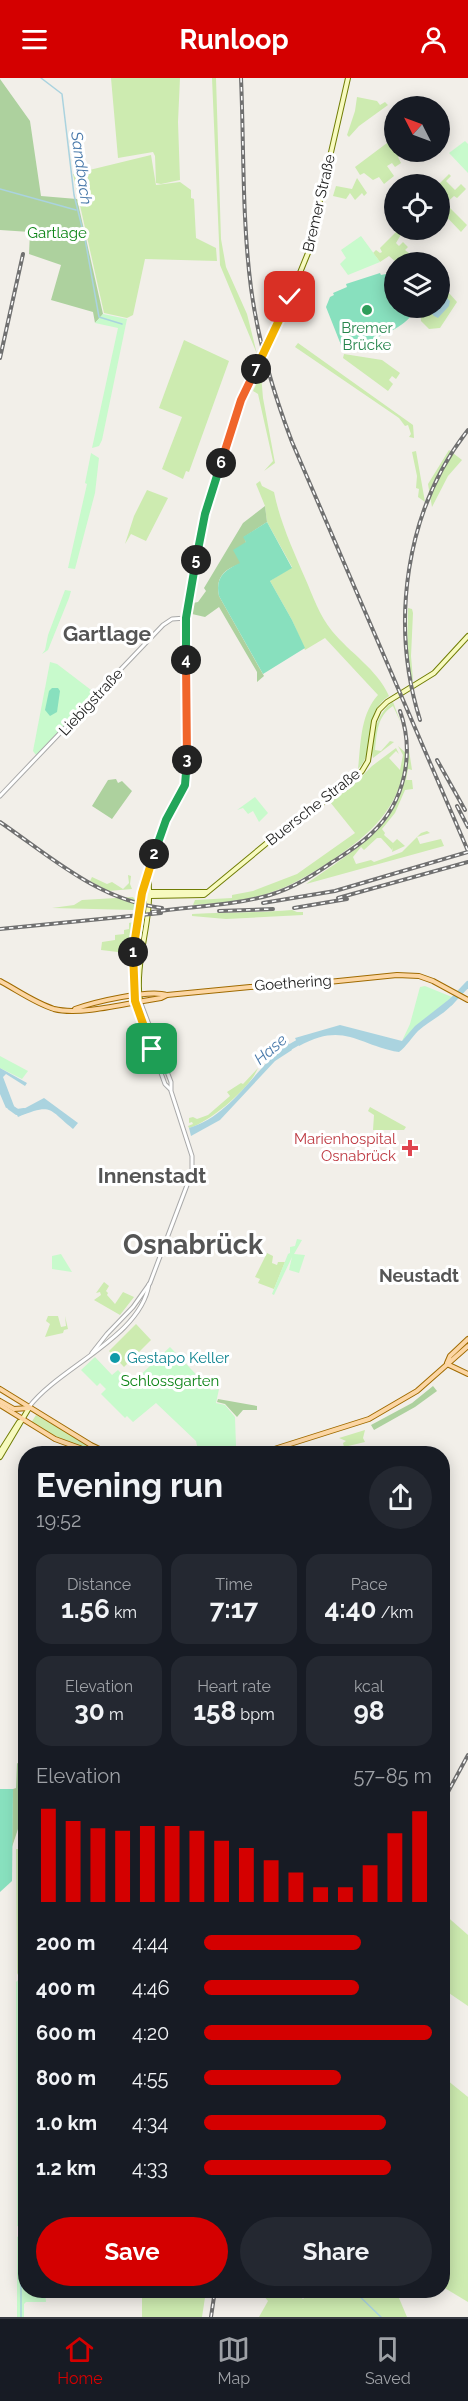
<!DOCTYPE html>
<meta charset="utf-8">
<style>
body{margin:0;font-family:Raleway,sans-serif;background:#242831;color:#f1f3f6;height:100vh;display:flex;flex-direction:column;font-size:22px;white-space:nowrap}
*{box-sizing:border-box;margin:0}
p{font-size:20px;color:#9ea1a6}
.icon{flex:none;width:33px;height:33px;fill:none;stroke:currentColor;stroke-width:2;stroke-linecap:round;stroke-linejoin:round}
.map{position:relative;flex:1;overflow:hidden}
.side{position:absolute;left:18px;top:1368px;width:432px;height:852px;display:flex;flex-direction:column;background:#171b24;border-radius:24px;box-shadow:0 3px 15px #0003}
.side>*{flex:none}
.needle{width:39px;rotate:312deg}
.fabs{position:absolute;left:384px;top:18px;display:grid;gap:12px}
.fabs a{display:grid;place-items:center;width:66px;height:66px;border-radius:50%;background:#171b24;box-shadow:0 3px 15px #0003;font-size:30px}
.pin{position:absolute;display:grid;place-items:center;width:51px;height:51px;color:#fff;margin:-26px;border-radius:12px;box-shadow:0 3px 9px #0006}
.km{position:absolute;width:30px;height:30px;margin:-15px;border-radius:50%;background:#222;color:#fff;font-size:16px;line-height:30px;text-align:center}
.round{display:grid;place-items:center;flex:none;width:63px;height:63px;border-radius:32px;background:#242831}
.headline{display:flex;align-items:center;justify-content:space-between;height:102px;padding:0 18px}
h1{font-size:33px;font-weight:700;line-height:45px}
.figures{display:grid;grid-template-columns:repeat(3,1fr);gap:9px;height:102px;padding:6px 18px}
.figures div{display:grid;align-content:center;border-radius:15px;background:#242831;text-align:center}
.figures b{font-size:26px;font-weight:700}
.figures small{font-size:16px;font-weight:400}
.figures p{font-size:16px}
.chart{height:168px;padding:12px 18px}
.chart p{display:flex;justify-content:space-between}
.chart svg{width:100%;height:108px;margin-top:6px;stroke:#d40000;stroke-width:6}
.primary-button{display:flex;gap:12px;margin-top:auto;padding:12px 18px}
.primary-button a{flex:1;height:69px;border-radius:36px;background:#d40000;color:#fff;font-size:24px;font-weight:700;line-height:69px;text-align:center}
.primary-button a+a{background:#242831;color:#f1f3f6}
ul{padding:0 18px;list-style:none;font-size:20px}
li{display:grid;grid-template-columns:96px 72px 1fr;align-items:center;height:45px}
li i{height:15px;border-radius:8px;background:#d40000}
header{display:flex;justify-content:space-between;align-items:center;height:78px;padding:0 18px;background:#d40000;color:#fff;font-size:27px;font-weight:700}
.tabs{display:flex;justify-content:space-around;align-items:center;height:84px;border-top:2px solid #363941;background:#171b24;font-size:16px;color:#9ea1a6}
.tabs a{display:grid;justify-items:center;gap:3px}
.tabs .active{color:#d40000}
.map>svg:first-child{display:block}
.grass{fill:#cdebb0}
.forest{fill:#add19e}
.park{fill:#c8facc}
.pitch{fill:#88e0be}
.water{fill:#aad3df}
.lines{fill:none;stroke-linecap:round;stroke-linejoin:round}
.stream{stroke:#aad3df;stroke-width:1.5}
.river{stroke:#aad3df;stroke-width:6}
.tertiary-casing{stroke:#a9a9a9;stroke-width:5}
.secondary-casing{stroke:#707d05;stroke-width:6}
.primary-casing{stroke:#a06b00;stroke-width:6}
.tertiary{stroke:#fff;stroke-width:3}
.secondary{stroke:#f7fabf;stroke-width:4}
.primary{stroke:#fcd6a4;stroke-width:4}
.rail-casing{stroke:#707070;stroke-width:4}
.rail{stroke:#fff;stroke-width:1.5;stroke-dasharray:4.5;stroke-linecap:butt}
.split-1-casing{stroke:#fff;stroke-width:12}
.split-2-casing{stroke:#fff;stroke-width:12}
.split-3-casing{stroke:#fff;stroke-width:12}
.split-4-casing{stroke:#fff;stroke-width:12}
.split-5-casing{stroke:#fff;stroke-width:12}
.split-6-casing{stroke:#fff;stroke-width:12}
.split-7-casing{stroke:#fff;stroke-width:12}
.split-8-casing{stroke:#fff;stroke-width:12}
.split-1{stroke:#f5b400;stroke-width:8}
.split-2{stroke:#f5b400;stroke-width:8}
.split-3{stroke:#22a559;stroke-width:8}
.split-4{stroke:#f0652b;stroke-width:8}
.split-5{stroke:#22a559;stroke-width:8}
.split-6{stroke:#22a559;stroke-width:8}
.split-7{stroke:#f0652b;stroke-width:8}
.split-8{stroke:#f5b400;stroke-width:8}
.leisure-dot{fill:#2e9e5b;stroke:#fff;stroke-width:2}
.health-dot{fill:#e0444e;stroke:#fff;stroke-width:2}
.culture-dot{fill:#0f9aa8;stroke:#fff;stroke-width:2}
.labels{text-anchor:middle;stroke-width:6;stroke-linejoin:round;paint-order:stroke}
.street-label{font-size:15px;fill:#222;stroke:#fff}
.park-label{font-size:15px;fill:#0c8416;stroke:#fff}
.leisure-label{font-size:15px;fill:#27864d;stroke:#fff}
.health-label{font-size:15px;fill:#be3a42;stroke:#fff;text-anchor:end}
.culture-label{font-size:15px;fill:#0d838f;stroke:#fff;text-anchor:start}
.water-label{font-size:16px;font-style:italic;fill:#4a7aab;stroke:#fff}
.quarter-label{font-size:18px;font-weight:bold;fill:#555;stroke:#fff}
.district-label{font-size:21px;font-weight:bold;fill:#555;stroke:#fff}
.town-label{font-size:27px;font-weight:bold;fill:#555;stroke:#fff}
</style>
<header><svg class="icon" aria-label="menu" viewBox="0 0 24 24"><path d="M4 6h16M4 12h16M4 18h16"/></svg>Runloop<svg class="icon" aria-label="person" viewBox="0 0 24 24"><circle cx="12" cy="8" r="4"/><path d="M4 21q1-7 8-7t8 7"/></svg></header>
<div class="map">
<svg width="468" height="2239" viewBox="0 0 468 2239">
<rect width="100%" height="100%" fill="#f2efe9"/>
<!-- grass -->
<g class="grass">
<polygon points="111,0 180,0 178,44 180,102 161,106 156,105 155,78 153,74 118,80"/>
<polygon points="212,0 216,0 221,161 226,189 247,236 257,276 220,187"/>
<polygon points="357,19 377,23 380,27 385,24 388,27 359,48 349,59 347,57 355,33"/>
<polygon points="391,62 394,65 394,74 405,74 398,79 401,85 395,89 392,85 387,88 394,98 384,106 379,99 373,102 364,95 360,97 355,89"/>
<polygon points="151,77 156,107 180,104 191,112 191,120 194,121 196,160 216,170 217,183 145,181 133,237 127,240 104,235 73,96"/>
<polygon points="449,96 451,98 446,103 455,112 461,106 466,111 457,120 454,118 443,128 448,132 450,130 467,147 461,154 440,132 439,106"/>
<polygon points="357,100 367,115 364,118 362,115 355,122 350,115 346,121 333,118 336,108 352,111"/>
<polygon points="398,152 403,153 396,165 399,168 403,164 408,169 405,172 410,176 401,184 396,184 389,178 380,184 373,175 376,172 380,175 382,174 380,170"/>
<polygon points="440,205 457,224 440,250 429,251 421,243 420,230 440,230"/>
<polygon points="184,262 229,283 189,394 186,393 183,401 162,391 182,339 159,330"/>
<polygon points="298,265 413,347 414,360 409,359 411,356 408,347 405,348 399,340 295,269"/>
<polygon points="344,276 382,282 400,295 396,301 392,298 389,302 393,306 388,313 343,280"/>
<polygon points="261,296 263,320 275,385 264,393 273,383 258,316 253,313"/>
<polygon points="449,372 462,382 448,398 432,429 428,406"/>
<polygon points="416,373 425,424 418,419 419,411 416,410 417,398 412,374"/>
<path d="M260 403 262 408 274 414C280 444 293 472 305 500 313 518 319 537 332 553 350 575 377 591 389 618 359 638 379 671 358 691 361 665 360 637 378 617L325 560 305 572 292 542 270 503 292 489 267 444 265 428 256 406Z"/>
<polygon points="147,412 168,420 146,463 131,456 125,466 134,438"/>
<polygon points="408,530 412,531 413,535 411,578 413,602 410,604 407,580"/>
<path d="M393 624 401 645 393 628C377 638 377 655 375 672L381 673 390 663 394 664 373 680C369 663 377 634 393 624Z"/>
<path d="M398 668 406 675C403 728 372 755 331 783 310 796 290 809 266 816 242 823 217 825 193 827L195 822 232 820V817L253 813 297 796 355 755 330 724 350 710 372 688 396 670 399 676 396 673 389 680 400 692 403 677Z"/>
<path d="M409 672 412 692 408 691 406 702H412L413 711 405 712 395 735 382 751 385 755 384 757 393 765 397 761 405 768 392 774 393 769 392 772 381 760H377L364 772 361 769 353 779 356 786 371 782 374 784 402 774 421 755 427 753 430 755 417 759 420 766 441 761 444 768 306 806C361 768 404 745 409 672Z"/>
<polygon points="128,797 131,798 130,806 132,811 108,813 90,803 92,799 107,806 112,804 123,811 129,805"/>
<polygon points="133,819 137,824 135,832 52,830 74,827 82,822"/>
<path d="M292 832 297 834H303V837L226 841 192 838V836C225 834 258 835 292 832Z"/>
<polygon points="133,844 126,875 101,872 102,864 115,862 115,857 124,856 124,852 129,851 129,845"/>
<path d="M258 990C250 1010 210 1044 189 1050L188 1048 193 1046 192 1044 189 1045V1040L193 1039 197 1041 208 1037 230 1018 227 1014 241 1005 243 1006Z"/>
<polygon points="370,1029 406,1049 404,1052 373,1052 374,1037 368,1033"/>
<polygon points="267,1175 273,1178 272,1185 277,1187 278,1184 285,1184 274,1211 258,1205 260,1201 255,1199"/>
<polygon points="104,1204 109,1208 106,1213 108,1215 107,1217 115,1226 123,1214 134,1219 120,1237 94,1222 101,1217 100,1214 96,1215"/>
<polygon points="48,1238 58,1238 61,1249 66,1248 65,1238 68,1251 64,1252 63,1255 45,1259 50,1246 46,1243"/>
<polygon points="136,1246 151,1262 124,1289 109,1273"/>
<path d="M36 1337 103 1375C77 1368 54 1359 31 1345Z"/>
<polygon points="365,1352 363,1360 365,1364 344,1369 343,1365 346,1363 339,1360"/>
<polygon points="24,1753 24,1896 18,1897 17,1895 16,1771 19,1771 18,1766"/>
<polygon points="443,1835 468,1857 468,1928 443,1911"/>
<polygon points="442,1998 468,2019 468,2224 443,2209"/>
<polygon points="142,2213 206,2213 202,2239 142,2239"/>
<polygon points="264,2213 301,2213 298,2216 303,2221 312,2213 396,2213 407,2239 259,2239 268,2223 263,2217"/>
</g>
<!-- forest -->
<g class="forest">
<polygon points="0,1 30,43 41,118 77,121 103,236 95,245 93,234 51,222 61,187 29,176 30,154 0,152"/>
<path d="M265 428 267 444 244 459 246 464 240 486C224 491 215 500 219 518L264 598 257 604V594L219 529 205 539 192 536 193 525 198 524 206 513 204 510 243 445Z"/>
<polygon points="116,701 118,705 122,703 132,713 112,741 92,728 108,702"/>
<polygon points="433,1308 437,1313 415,1329 374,1352 371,1347 412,1325"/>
<polygon points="218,1321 257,1328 257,1332 243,1332 237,1339 225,1326 217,1324"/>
<polygon points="17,1685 22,1687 22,1744 19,1748 12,1769 13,1711 16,1710"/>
</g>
<!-- park -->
<g class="park">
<polygon points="465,63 468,66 468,95 449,75"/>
<polygon points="361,158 380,184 348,197 340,186 346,180 341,172"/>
<polygon points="103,236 127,241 102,362 99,368 92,370 118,250 95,245"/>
<polygon points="91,375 99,380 95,415 75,491 68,490 87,406 85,405"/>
<polygon points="65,512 71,513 69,520 48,572 42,576 45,572 48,557"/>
<polygon points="50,584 57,586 95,615 43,671 36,677 33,673"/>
<polygon points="255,719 268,735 259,744 253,733 248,736 243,730 237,732"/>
<polygon points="425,908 452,919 402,963 410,946 420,909"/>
<polygon points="0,978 28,993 22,1001 0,990"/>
<polygon points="297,1161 302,1162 294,1176 305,1177 299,1195 289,1192 292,1179 274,1217 272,1216 288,1176 290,1175 290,1169 295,1168"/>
<polygon points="61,1176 72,1194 52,1191 52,1178"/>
<polygon points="170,1269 211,1312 219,1311 216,1325 225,1327 235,1339 236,1368 198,1373 196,1363 156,1325 133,1344 127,1338 125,1340 101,1316 106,1311 100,1305 97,1308 81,1292 95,1279 112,1297 118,1292 131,1306"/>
<polygon points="18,1902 25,1903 24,2085 25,2151 17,2148 16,1904"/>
<polygon points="24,2155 25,2157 26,2212 45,2213 46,2224 26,2224 24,2226 24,2239 17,2239 17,2159"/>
</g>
<!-- pitch -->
<g class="pitch">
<path d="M380 195 381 197 386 196 394 199V230H406L410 239C399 253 359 269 341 267L326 229 330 219 334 217 333 215 347 209 346 206Z"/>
<path d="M267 444 292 490 270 503 292 542 305 570 263 596 219 518C215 500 224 492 240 485L233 472 246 464 243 459Z"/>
<polygon points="52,610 58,610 60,613 57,634 50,638 45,632 49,613"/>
<polygon points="0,1711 13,1711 12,1803 0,1814"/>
</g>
<!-- water -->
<g class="water">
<polygon points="440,213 450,223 449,228 438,240 434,238 426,230 440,230"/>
<path d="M452 919 456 922C445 937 431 941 418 953 411 960 407 968 399 974 358 967 344 943 299 968L295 960 340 947 402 963 415 948Z"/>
<path d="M288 964 292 972 275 983 220 1042 191 1058 189 1050C231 1038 255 991 288 964Z"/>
<polygon points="0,990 27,1005 25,1008 6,996 3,999 14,1028 6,1030 0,1016"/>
<path d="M44 1020 78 1045 73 1051C48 1031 53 1025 18 1039L16 1035Z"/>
</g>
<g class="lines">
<!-- stream -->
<g class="stream">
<polyline points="41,0 62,16 74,117 85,161 99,239 122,246"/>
<polyline points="0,111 76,132"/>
<polyline points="21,1775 21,2145"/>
<polyline points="21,2165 21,2239"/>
<polyline points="353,2212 381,2239"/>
</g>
<!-- river -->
<g class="river">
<polyline points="450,925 468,906"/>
<polyline points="285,972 304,961"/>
<polyline points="7,1024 10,1029 17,1034 24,1033"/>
</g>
<defs>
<g id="tertiary">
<polyline points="0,718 163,547 172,541 186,540"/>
<polyline points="135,923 165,1006 170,1011"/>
<polyline points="92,1275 107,1256 133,1229 150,1205 192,1094 192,1078 171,1013 171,1004 140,923"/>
<path d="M29 1329C59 1289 141 1259 149 1206"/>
</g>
<g id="secondary">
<polyline points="242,325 250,308 249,306"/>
<polyline points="212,416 243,317 286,229 308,175 348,0"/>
<polyline points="149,814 207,814"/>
<polyline points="142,815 150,818 204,817 273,760 346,708 362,693 368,683 374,643 379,632 387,624 434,595 468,558"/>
<polyline points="135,923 133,875 144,806 160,756 187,699 187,534 211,411 221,386"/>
<path d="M140 923C134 880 154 841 148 799"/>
<polyline points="0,1374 19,1344"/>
<polyline points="0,1379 29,1330"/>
</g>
<g id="primary">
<path d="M0 903C17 912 35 925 54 931 81 938 132 924 161 920L167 917 250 909 289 908 397 897 419 898 433 903 468 922"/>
<path d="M75 931C94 924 149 911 167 917"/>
<polyline points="447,1285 450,1278 468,1261"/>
<polyline points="447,1286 468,1296"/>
<polyline points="0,1311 91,1367 110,1376"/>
<polyline points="0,1323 14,1331 29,1330"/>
<polyline points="0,1327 55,1361 96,1376"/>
<polyline points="251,1376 268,1373 369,1341 417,1313 468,1268"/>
</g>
</defs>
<!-- tertiary casing -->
<use href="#tertiary" class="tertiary-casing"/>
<!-- secondary casing -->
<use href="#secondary" class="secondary-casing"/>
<!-- primary casing -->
<use href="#primary" class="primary-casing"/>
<!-- tertiary -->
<use href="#tertiary" class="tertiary"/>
<!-- secondary -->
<use href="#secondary" class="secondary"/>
<!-- primary -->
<use href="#primary" class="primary"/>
<defs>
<g id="rail">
<path d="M241 0C244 69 242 141 251 210 258 263 273 314 292 364L468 773"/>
<polyline points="0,280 23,176"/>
<path d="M420 642C390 546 405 432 468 352"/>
<polyline points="437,682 465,732"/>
<polyline points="457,728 468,749"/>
<path d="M0 744C51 779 98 822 162 830"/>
<polyline points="338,820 468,784"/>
<polyline points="263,825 335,813 468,774"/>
<polyline points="294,830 347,821"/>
<polyline points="219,833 273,831"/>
<path d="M152 834C192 828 232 828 270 817 293 810 312 798 331 785 345 776 360 767 372 755 405 724 415 675 400 633"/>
<polyline points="0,851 161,835"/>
<polyline points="442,1725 468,1677"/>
<polyline points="211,2239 215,2212"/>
</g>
</defs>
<!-- rail casing -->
<use href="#rail" class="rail-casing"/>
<!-- rail -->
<use href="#rail" class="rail"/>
</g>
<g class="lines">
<defs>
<polyline id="split-1" points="133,874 135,923 152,971"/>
<polyline id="split-2" points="133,874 142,815 154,776"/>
<polyline id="split-3" points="154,776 166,742 185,707 187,682"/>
<polyline id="split-4" points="186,582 187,682"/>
<polyline id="split-5" points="186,582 186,540 196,482"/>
<polyline id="split-6" points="196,482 205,436 221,385"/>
<polyline id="split-7" points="221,385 241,322 256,291"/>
<polyline id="split-8" points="256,291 290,219"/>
</defs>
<!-- split-1 casing -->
<use href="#split-1" class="split-1-casing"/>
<!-- split-2 casing -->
<use href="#split-2" class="split-2-casing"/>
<!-- split-3 casing -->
<use href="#split-3" class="split-3-casing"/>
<!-- split-4 casing -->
<use href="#split-4" class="split-4-casing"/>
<!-- split-5 casing -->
<use href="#split-5" class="split-5-casing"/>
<!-- split-6 casing -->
<use href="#split-6" class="split-6-casing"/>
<!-- split-7 casing -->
<use href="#split-7" class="split-7-casing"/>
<!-- split-8 casing -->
<use href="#split-8" class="split-8-casing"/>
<!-- split-1 -->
<use href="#split-1" class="split-1"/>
<!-- split-2 -->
<use href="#split-2" class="split-2"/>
<!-- split-3 -->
<use href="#split-3" class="split-3"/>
<!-- split-4 -->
<use href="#split-4" class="split-4"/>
<!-- split-5 -->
<use href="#split-5" class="split-5"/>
<!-- split-6 -->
<use href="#split-6" class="split-6"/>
<!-- split-7 -->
<use href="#split-7" class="split-7"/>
<!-- split-8 -->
<use href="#split-8" class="split-8"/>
</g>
<!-- markers -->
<circle class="leisure-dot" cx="367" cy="232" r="6"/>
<path class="health-dot" d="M407 1061h6v6h6v6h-6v6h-6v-6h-6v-6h6z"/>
<circle class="culture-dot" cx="115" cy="1280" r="6"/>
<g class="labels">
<!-- street labels -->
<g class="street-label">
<text transform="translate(319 125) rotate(-77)" y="5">Bremer Straße</text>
<text transform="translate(91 624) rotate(-47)" y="5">Liebigstraße</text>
<text transform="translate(313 729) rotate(-38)" y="5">Buersche Straße</text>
<text transform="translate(293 905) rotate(-4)" y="5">Goethering</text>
</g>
<!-- park labels -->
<g class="park-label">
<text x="57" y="160">Gartlage</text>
<text x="170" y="1308">Schlossgarten</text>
</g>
<!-- leisure labels -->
<g class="leisure-label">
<text x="367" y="255">Bremer<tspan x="367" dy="17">Brücke</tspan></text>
</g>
<!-- health labels -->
<g class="health-label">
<text x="396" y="1066">Marienhospital<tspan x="396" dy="17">Osnabrück</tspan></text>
</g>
<!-- culture labels -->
<g class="culture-label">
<text x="127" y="1285">Gestapo Keller</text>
</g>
<!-- water labels -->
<g class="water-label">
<text transform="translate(82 90) rotate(82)" y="6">Sandbach</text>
<text transform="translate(270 971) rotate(-41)" y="6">Hase</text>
</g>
<!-- quarter labels -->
<g class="quarter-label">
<text x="419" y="1204">Neustadt</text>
</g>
<!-- district labels -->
<g class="district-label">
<text x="107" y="563">Gartlage</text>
<text x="152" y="1105">Innenstadt</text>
</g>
<!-- town labels -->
<g class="town-label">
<text x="193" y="1176">Osnabrück</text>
</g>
</g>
</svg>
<div class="fabs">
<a><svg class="needle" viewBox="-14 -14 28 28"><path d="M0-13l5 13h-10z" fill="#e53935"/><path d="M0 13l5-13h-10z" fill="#9ea1a6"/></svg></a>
<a><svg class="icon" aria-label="locate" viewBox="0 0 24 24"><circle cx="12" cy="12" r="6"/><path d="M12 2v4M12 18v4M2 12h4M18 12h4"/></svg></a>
<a><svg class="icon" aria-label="layers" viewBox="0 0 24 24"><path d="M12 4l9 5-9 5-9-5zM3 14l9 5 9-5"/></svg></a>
</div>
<div class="pin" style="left:152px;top:971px;background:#1e9e55"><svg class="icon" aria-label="arrive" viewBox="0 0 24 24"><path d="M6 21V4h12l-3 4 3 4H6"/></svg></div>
<div class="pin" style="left:290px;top:219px;background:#d93025"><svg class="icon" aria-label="check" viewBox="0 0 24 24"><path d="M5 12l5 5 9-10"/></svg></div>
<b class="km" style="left:133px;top:874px">1</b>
<b class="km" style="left:154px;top:776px">2</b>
<b class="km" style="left:187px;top:682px">3</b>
<b class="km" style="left:186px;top:582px">4</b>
<b class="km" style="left:196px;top:482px">5</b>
<b class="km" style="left:221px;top:385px">6</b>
<b class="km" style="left:256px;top:291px">7</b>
<section class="side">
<div class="headline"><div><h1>Evening run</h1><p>19:52</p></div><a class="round"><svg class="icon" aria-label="share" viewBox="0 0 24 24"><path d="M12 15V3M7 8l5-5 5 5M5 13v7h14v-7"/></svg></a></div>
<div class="figures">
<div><p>Distance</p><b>1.56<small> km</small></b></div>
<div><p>Time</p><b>7:17</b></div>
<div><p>Pace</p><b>4:40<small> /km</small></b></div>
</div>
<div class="figures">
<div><p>Elevation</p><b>30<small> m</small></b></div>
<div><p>Heart rate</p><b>158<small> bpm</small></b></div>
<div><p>kcal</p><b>98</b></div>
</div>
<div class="chart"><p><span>Elevation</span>57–85 m</p>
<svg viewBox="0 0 160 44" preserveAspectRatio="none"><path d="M5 44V6M15 44V11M25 44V14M35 44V15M45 44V13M55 44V13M65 44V15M75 44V19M85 44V22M95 44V27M105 44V32M115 44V38M125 44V38M135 44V29M145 44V16M155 44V7"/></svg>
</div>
<ul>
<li><b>200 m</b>4:44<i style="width:69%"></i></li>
<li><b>400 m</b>4:46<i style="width:68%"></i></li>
<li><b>600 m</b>4:20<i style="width:100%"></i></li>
<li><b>800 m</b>4:55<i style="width:60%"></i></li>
<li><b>1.0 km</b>4:34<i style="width:80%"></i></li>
<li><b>1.2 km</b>4:33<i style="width:82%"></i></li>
</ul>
<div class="primary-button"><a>Save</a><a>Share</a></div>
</section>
</div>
<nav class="tabs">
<a class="active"><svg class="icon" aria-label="home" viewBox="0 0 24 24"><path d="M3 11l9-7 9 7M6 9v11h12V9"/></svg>Home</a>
<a><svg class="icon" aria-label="map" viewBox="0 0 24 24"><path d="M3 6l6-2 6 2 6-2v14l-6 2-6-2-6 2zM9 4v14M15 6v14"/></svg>Map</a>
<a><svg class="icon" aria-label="saved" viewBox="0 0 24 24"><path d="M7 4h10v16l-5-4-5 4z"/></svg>Saved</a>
</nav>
